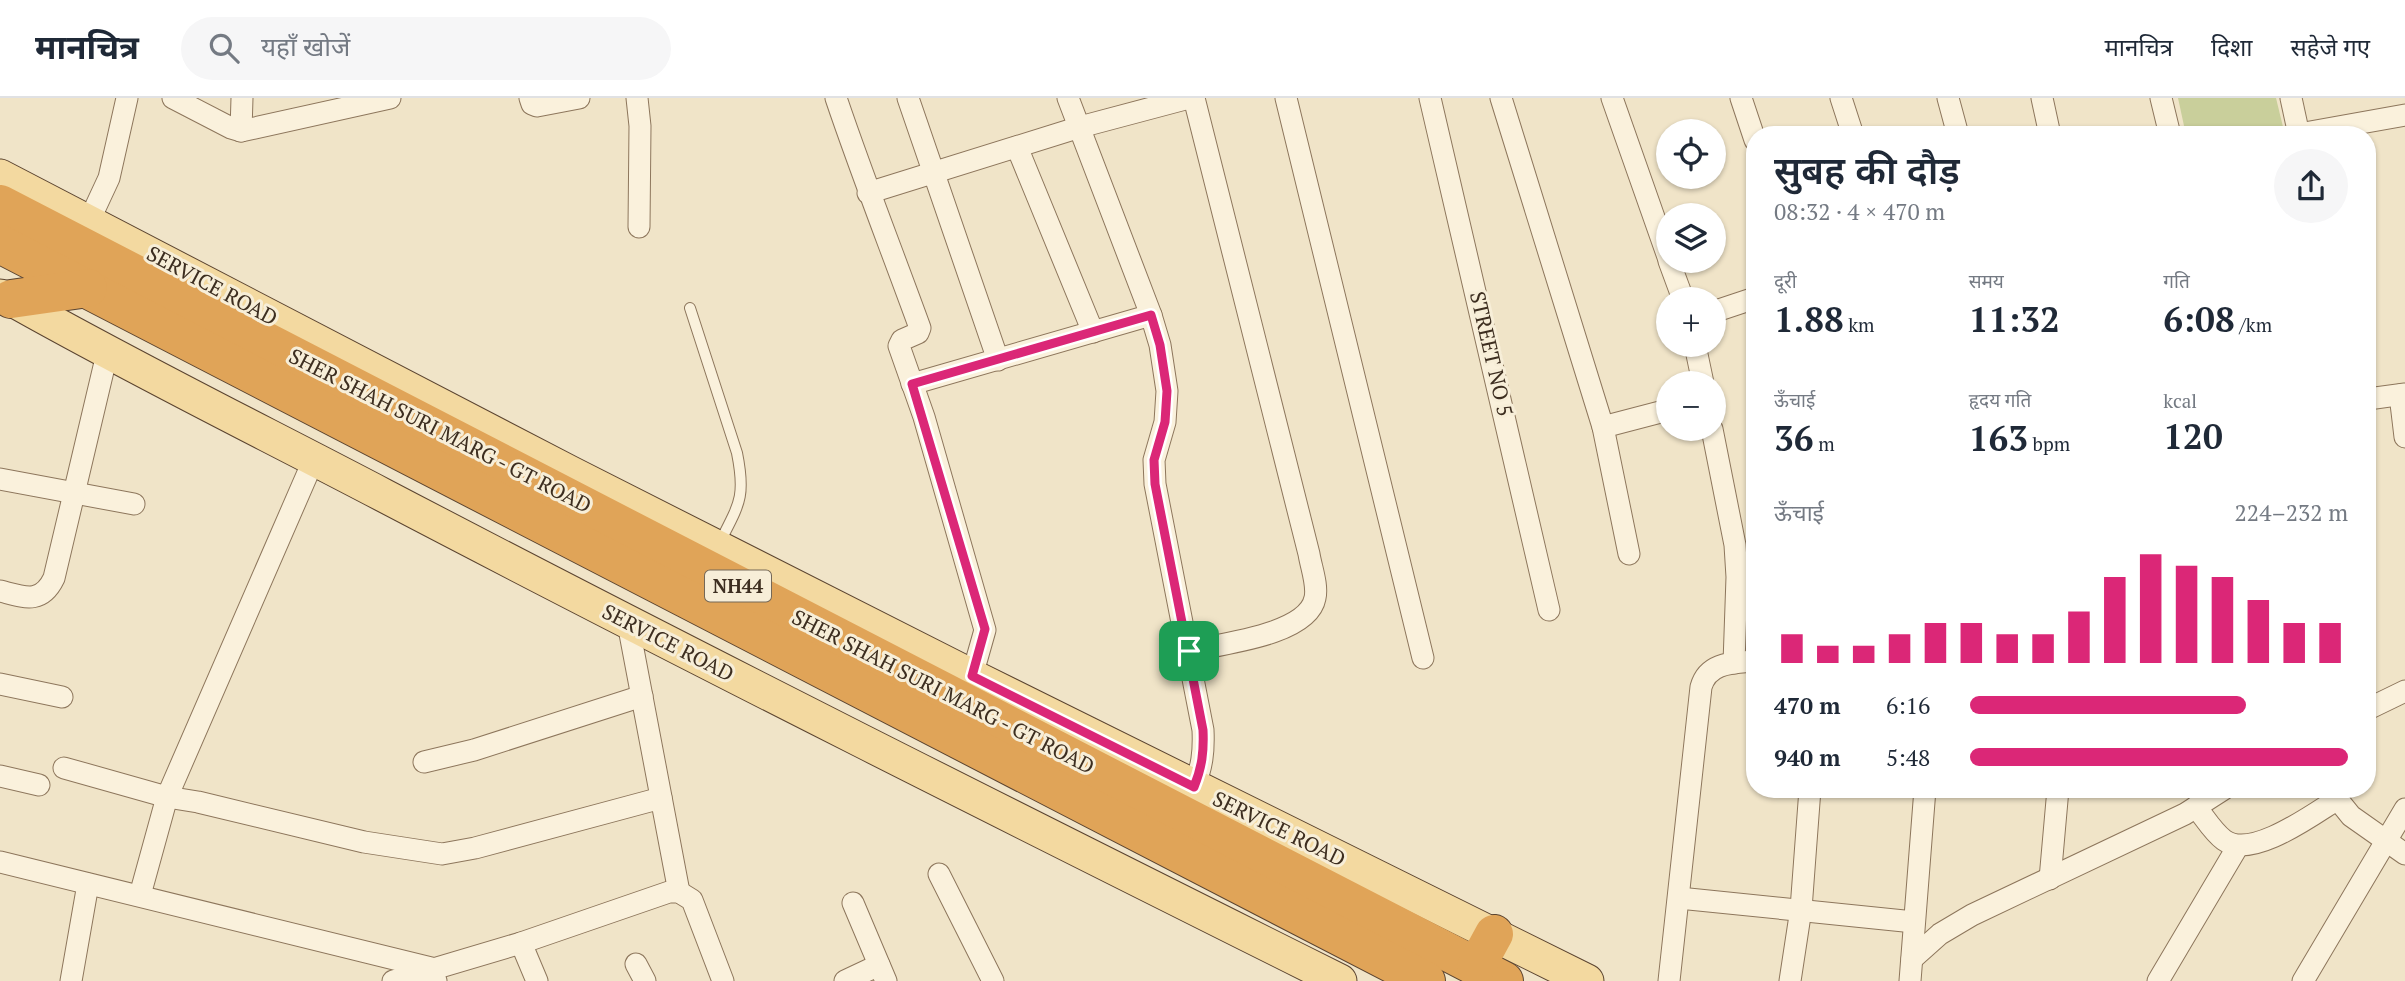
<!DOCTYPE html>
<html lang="hi">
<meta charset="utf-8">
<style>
body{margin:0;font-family:"PT Serif","Noto Sans Devanagari",serif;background:#f6f6f7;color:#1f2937;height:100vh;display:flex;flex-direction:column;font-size:26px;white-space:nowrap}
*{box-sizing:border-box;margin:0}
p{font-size:23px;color:#747a83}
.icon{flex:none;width:38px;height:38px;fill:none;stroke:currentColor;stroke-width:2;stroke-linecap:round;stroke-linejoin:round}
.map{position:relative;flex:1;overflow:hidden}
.side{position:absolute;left:1746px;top:28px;width:630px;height:672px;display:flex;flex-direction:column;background:#fff;border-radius:28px;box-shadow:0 2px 5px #0004}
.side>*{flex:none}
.buttons{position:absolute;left:1656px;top:21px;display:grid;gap:14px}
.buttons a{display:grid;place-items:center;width:70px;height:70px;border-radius:50%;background:#fff;box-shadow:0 2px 5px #0004;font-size:35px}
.pin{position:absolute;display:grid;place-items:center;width:60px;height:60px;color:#fff;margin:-30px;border-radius:14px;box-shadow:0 4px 10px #0006}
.round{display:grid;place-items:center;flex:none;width:74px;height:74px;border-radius:37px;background:#f6f6f7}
.headline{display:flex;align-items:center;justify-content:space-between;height:119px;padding:0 28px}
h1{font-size:38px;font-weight:600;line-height:52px}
.figures{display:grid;grid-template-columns:repeat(3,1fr);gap:10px;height:119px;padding:7px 28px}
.figures div{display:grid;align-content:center}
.figures b{font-size:35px;font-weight:600}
.figures small{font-size:19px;font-weight:400}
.figures p{font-size:19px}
.chart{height:196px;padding:14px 28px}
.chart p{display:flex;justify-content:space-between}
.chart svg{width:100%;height:126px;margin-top:7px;stroke:#db2777;stroke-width:6}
ul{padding:0 28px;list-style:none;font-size:23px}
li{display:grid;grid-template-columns:112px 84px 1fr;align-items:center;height:52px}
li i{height:18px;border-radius:9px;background:#db2777}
header{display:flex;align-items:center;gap:42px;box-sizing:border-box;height:98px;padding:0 35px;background:#fff;border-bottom:2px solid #e0e1e3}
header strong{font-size:33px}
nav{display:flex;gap:38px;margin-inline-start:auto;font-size:24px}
.search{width:490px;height:63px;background:#f6f6f7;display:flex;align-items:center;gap:18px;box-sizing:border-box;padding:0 24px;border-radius:38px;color:#747a83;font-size:26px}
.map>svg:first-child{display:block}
.green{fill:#c9cf9b}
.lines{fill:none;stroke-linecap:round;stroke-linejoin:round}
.lane-casing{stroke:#8d765c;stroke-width:12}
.street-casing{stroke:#8d765c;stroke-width:23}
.primary-casing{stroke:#5b4430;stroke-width:35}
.highway-casing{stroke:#5b4430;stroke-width:40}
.lane{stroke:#faf1dc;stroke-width:10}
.street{stroke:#faf1dc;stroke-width:21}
.primary{stroke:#f3d9a0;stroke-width:33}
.highway{stroke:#e0a458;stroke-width:38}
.route-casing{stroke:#fff;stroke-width:14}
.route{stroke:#db2777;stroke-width:9}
.labels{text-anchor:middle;stroke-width:6;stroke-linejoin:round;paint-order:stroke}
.shield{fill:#f7eed8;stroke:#756857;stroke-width:2}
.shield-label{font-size:19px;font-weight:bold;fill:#3d2e20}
.street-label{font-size:21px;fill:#3d2e20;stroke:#f7eed8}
</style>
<header>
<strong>मानचित्र</strong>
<div class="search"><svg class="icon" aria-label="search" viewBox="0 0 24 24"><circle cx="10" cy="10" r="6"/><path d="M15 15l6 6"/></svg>यहाँ खोजें</div>
<nav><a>मानचित्र</a><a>दिशा</a><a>सहेजे गए</a></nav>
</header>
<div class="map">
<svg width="2405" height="883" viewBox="0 0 2405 883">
<rect width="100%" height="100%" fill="#f0e4c8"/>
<!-- green -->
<polygon class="green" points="2178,0 2276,0 2285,37 2186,37"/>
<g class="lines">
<defs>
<path id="lane" d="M690 210 737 355C746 400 739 406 719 446"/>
<g id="street">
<polyline points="173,0 231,30 241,33 390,0"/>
<polyline points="530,0 532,6 537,8 579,0"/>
<polyline points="637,0 640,28 639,129"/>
<path d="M836 0C862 77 892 153 920 230L918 235 902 242 899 248 924 319 985 532 972 578"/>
<polyline points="908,0 998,262"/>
<path d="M1068 0 1151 217 1160 247 1167 293 1165 324 1154 362 1155 386 1203 632C1204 654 1202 669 1194 689"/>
<polyline points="1286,0 1423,560"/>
<polyline points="1430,0 1549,512"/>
<polyline points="1501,0 1603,329 1629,456"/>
<polyline points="1612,0 1668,159"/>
<polyline points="1741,0 1755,42"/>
<polyline points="1841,0 1853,37"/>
<polyline points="1948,0 1958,37"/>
<polyline points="2042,0 2050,37"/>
<polyline points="2161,0 2170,37"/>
<polyline points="2291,0 2299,37"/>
<polyline points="241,33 242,0"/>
<polyline points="2299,36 2405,17"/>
<polyline points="1017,49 1093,234"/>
<polyline points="868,95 1080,29 1189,0"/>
<polyline points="89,123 109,80 127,0"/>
<polyline points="1669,163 1683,201"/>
<polyline points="1713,214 1755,200"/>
<polyline points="1695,247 1703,285"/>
<polyline points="912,286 1151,217"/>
<polyline points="2400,297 2405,339"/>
<polyline points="2368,301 2405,296"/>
<polyline points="1603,329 1668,312"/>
<polyline points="1712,331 1735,447 1737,479 1734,565"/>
<polyline points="0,381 134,406"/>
<path d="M0 493C24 499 41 507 54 480L107 256"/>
<polyline points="628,525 679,794"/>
<path d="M1189 553C1220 546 1308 537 1315 500 1318 487 1311 469 1309 456L1194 0"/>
<polyline points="0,586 62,599"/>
<polyline points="2368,611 2405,593"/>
<polyline points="424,664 474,652 642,598"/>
<polyline points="64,670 167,699 198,704 364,744 442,756 475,750 661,700"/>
<polyline points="0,678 39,687"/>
<polyline points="2330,692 2351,718 2405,756"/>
<path d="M2196 709C2205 720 2213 734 2224 742 2251 762 2312 717 2336 702"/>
<polyline points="0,764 431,870 436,883"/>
<polyline points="939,776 993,883"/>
<polyline points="2050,781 2058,691"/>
<polyline points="140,797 167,699 314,361"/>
<polyline points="1679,800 1914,824"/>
<polyline points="853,805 886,883"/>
<polyline points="521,845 537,883"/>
<polyline points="1912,861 1940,836 1972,817 2185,716 2224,691"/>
<polyline points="636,866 645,883"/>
<polyline points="71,883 88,786"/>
<polyline points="393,883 521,845 669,794 679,794 692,802 723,883"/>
<polyline points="845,883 879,867"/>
<path d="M1669 883 1701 589C1708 564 1733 565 1755 563"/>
<polyline points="1790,883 1801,811 1810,691"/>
<polyline points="1910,883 1925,691"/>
<polyline points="2158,883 2238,748"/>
<polyline points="2303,883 2405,711"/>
</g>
<g id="primary">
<polyline points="0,78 571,375 972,578 1587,883"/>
<path d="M0 198 11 201C133 270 259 332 383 397 700 563 1020 723 1340 883"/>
</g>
<g id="highway">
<polyline points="0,106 1504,883"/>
<polyline points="0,146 1426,883"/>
<polyline points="11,201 88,190"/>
<polyline points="1476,869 1494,836"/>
</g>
</defs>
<!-- lane casing -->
<use href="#lane" class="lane-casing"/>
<!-- street casing -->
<use href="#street" class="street-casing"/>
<!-- primary casing -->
<use href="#primary" class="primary-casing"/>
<!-- highway casing -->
<use href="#highway" class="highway-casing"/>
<!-- lane -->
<use href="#lane" class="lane"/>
<!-- street -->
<use href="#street" class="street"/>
<!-- primary -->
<use href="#primary" class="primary"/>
<!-- highway -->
<use href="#highway" class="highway"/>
</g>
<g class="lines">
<defs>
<path id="route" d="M1151 217 1160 247 1167 293 1165 324 1154 362 1155 386 1203 632C1204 654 1202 669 1194 689L972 578 985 531 912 286Z"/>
</defs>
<!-- route casing -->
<use href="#route" class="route-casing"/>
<!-- route -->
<use href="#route" class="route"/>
</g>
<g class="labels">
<!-- shield labels -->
<rect class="shield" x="705" y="472.5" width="66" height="31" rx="5"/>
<g class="shield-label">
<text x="738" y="495">NH44</text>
</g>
<!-- street labels -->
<g class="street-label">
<text transform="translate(212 188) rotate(28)" y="7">SERVICE ROAD</text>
<text transform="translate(1491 256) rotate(77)" y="7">STREET NO 5</text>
<text transform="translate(440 333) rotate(27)" y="7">SHER SHAH SURI MARG - GT ROAD</text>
<text transform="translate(668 545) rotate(27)" y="7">SERVICE ROAD</text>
<text transform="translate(943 594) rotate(27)" y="7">SHER SHAH SURI MARG - GT ROAD</text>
<text transform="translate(1279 731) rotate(26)" y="7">SERVICE ROAD</text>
</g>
</g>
</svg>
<div class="buttons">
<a><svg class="icon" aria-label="locate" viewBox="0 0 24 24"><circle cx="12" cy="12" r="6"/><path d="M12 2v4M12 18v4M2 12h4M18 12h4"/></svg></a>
<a><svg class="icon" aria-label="layers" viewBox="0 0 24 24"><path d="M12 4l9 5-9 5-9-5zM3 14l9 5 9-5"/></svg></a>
<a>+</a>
<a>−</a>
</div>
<div class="pin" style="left:1189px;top:553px;background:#1e9e55"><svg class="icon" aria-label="arrive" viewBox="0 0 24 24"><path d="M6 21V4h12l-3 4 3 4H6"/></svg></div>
<section class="side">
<div class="headline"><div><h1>सुबह की दौड़</h1><p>08:32 · 4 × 470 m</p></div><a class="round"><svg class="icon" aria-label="share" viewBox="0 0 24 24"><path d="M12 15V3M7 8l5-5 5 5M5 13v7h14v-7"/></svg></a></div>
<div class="figures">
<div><p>दूरी</p><b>1.88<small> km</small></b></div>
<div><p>समय</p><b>11:32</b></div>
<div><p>गति</p><b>6:08<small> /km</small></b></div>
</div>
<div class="figures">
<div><p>ऊँचाई</p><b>36<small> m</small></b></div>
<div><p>हृदय गति</p><b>163<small> bpm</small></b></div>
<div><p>kcal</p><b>120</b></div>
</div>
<div class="chart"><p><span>ऊँचाई</span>224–232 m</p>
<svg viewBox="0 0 160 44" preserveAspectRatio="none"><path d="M5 44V34M15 44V38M25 44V38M35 44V34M45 44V30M55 44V30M65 44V34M75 44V34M85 44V26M95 44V14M105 44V6M115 44V10M125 44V14M135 44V22M145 44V30M155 44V30"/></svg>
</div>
<ul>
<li><b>470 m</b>6:16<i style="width:73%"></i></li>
<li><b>940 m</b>5:48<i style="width:100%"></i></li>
</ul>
</section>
</div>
